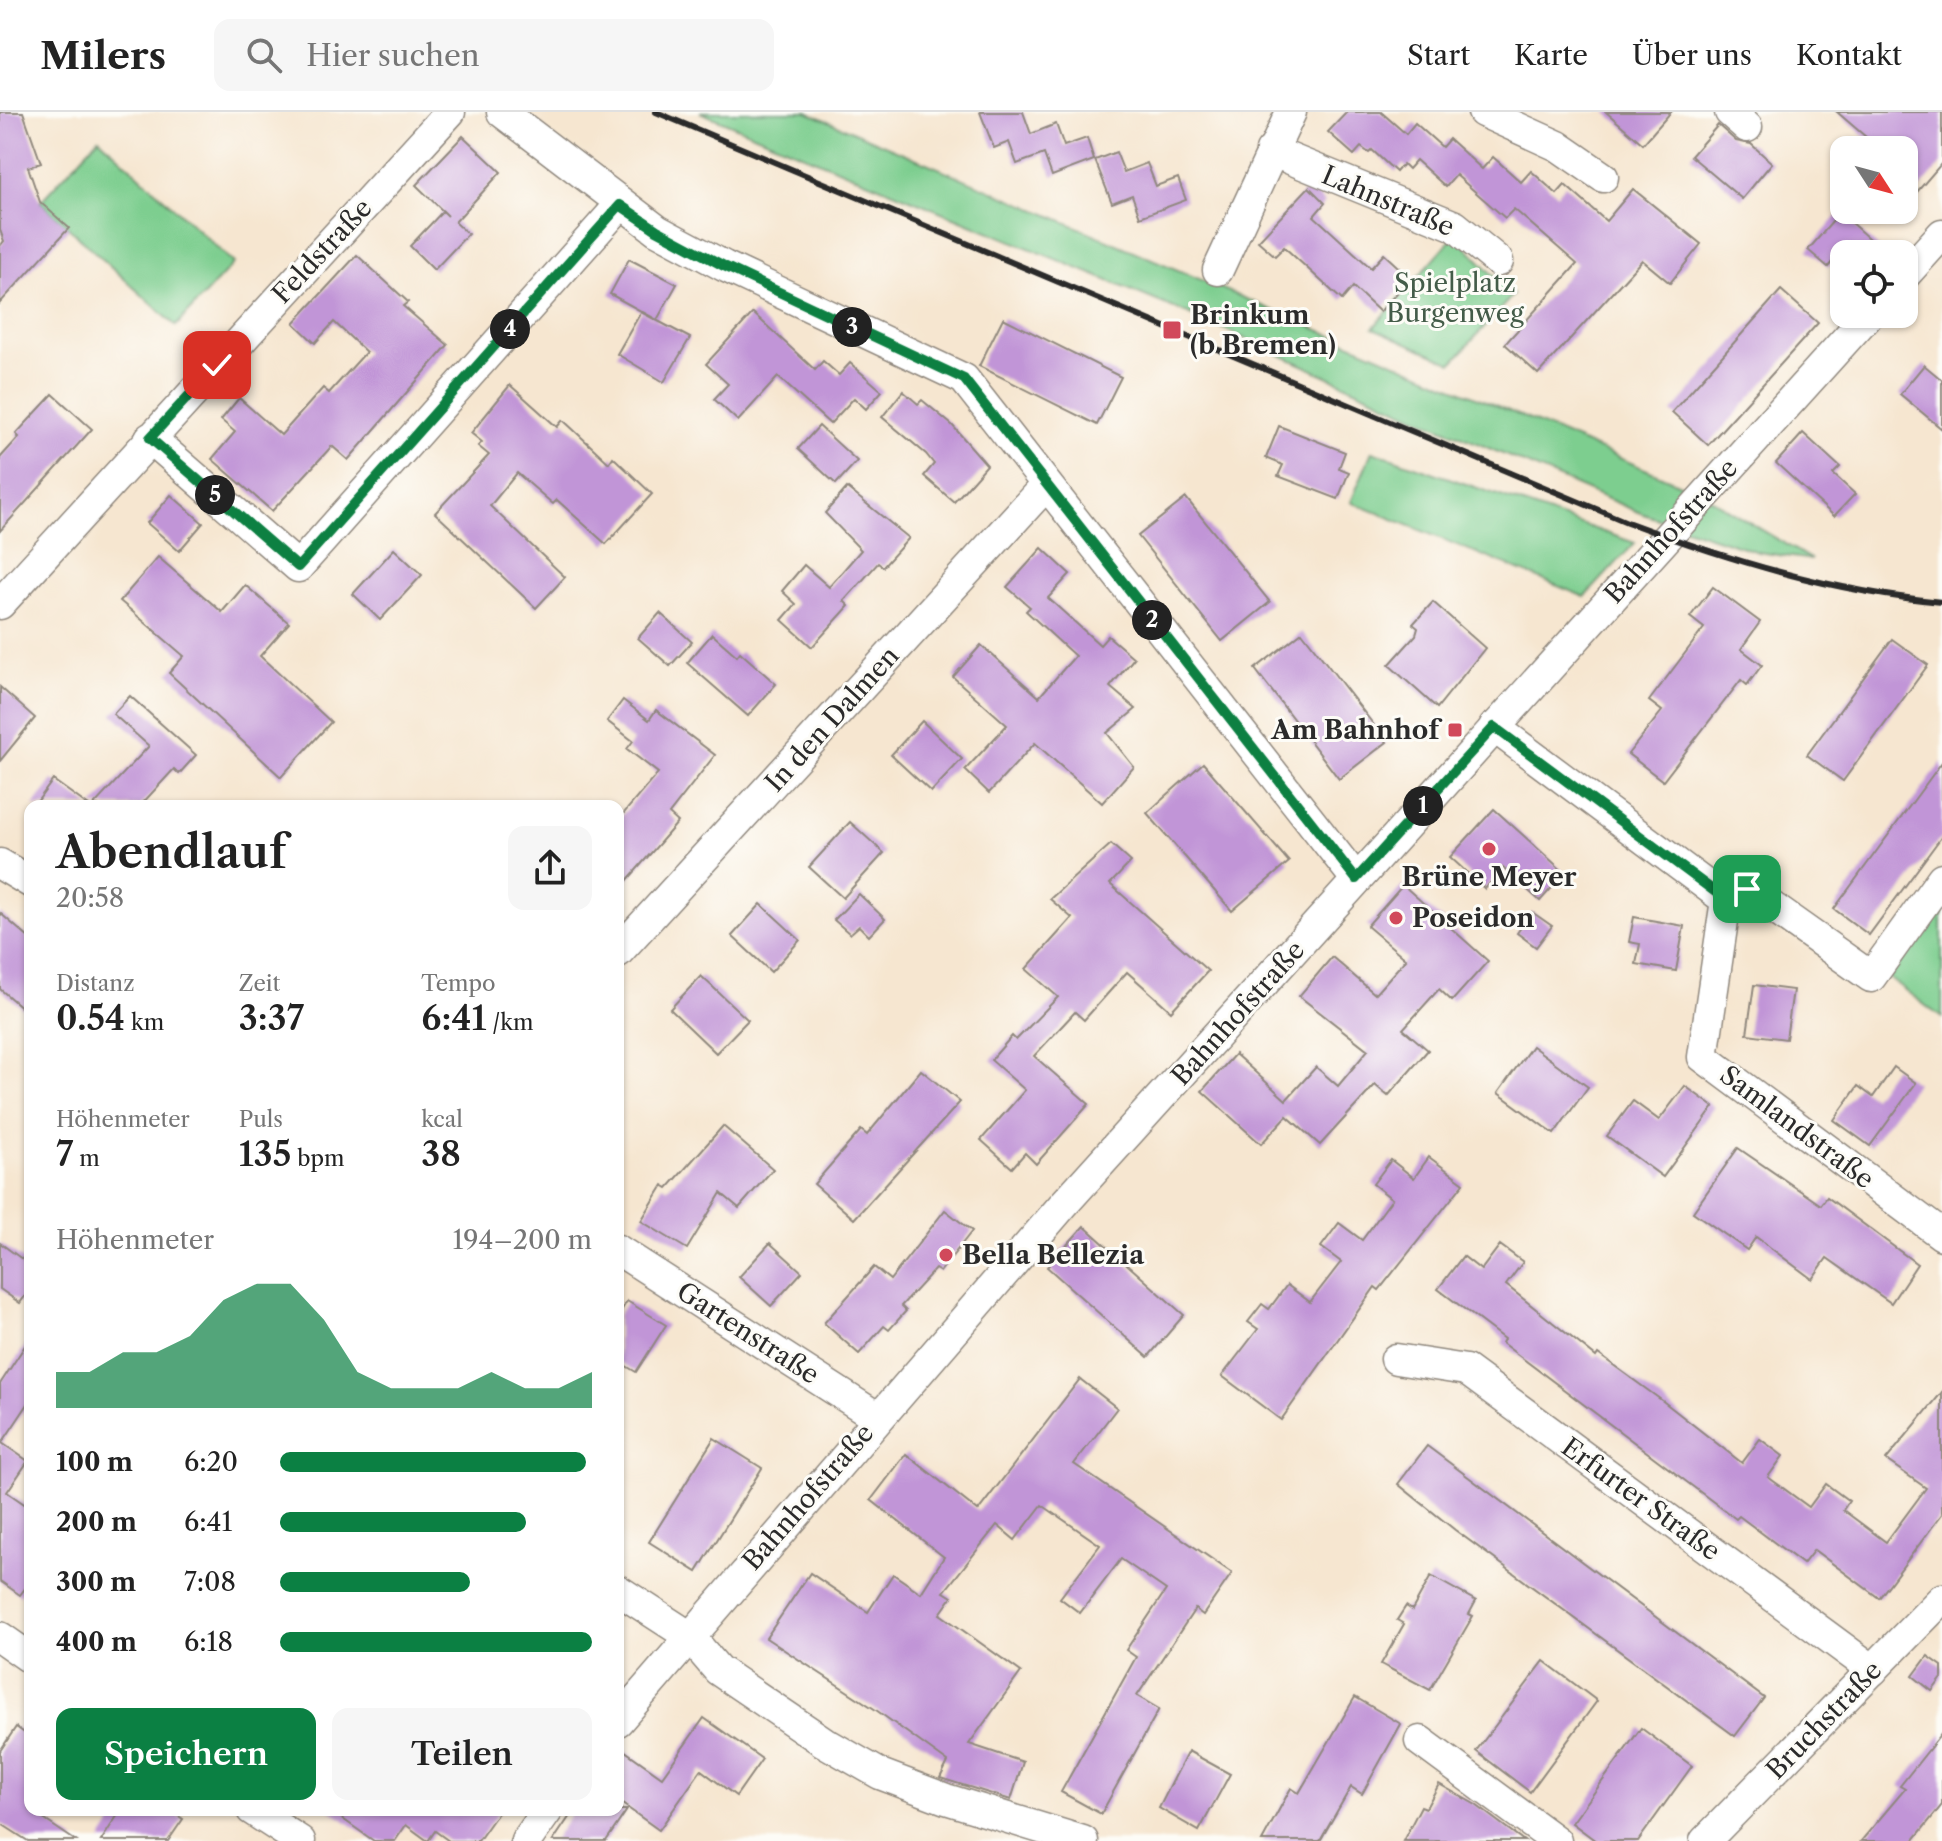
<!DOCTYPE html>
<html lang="de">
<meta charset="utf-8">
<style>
body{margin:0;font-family:"Libre Caslon Text",serif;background:#f6f6f6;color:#222;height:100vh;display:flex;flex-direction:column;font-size:30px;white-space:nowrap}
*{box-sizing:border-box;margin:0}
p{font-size:26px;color:#767676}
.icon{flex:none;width:44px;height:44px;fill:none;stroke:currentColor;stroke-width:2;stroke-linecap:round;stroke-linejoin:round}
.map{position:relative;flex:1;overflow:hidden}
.details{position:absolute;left:24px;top:688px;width:600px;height:1016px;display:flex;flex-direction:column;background:#fff;border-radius:16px;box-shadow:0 2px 6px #0004}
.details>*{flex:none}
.needle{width:52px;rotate:126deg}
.controls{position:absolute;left:1830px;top:24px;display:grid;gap:16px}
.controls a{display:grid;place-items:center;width:88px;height:88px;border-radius:16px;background:#fff;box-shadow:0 2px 6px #0004;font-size:40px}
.pin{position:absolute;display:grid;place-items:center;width:68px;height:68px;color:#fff;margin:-34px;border-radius:16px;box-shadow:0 4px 12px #0006}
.km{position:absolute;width:40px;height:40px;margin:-20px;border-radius:50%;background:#222;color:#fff;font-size:22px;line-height:40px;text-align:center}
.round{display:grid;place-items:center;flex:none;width:84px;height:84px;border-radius:16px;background:#f6f6f6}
.summary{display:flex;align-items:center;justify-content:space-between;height:136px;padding:0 32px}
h1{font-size:44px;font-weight:600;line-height:60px}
.metrics{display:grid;grid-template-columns:repeat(3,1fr);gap:12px;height:136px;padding:8px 32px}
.metrics div{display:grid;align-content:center}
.metrics b{font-size:34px;font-weight:600}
.metrics small{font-size:22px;font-weight:400}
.metrics p{font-size:22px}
.chart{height:224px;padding:16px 32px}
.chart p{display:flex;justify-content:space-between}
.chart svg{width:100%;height:144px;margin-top:8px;fill:#0b8043;opacity:.7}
.button{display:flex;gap:16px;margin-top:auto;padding:16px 32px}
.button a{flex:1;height:92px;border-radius:16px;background:#0b8043;color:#fff;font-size:32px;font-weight:600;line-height:92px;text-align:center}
.button a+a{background:#f6f6f6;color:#222}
ul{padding:0 32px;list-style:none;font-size:26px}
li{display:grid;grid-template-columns:128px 96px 1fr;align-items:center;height:60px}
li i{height:20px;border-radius:10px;background:#0b8043}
header{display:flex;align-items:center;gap:48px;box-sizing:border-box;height:112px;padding:0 40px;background:#fff;border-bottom:2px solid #e0e0e0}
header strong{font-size:38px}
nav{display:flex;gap:44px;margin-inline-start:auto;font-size:28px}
.search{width:560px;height:72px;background:#f6f6f6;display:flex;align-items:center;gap:20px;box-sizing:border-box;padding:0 28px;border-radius:16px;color:#767676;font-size:30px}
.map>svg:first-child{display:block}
.green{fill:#7dce8f;stroke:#547c5d;stroke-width:2}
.building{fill:#c195d7}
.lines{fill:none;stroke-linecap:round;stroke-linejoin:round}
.minor-casing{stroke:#90887e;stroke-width:33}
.minor{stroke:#fff;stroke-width:30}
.rail{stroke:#2b2b2b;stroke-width:6}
.route-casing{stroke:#fff;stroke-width:16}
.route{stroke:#0b8043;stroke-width:10}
.poi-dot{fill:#d1495b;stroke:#fdfcf7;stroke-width:3}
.labels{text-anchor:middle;stroke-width:6;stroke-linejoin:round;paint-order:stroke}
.street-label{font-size:26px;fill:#2b2b2b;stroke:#fdfcf7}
.park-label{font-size:26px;fill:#445c49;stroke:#fdfcf7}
.poi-label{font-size:26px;font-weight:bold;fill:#2b2b2b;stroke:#fdfcf7;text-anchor:start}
</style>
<header>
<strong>Milers</strong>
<div class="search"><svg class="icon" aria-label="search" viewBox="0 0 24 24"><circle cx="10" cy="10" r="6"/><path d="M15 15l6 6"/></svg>Hier suchen</div>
<nav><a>Start</a><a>Karte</a><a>Über uns</a><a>Kontakt</a></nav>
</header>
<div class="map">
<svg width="1942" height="1729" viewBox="0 0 1942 1729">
<rect width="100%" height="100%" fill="#fdfcf7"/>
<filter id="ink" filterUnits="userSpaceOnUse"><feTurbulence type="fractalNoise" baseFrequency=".0125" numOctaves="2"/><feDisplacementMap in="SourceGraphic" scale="16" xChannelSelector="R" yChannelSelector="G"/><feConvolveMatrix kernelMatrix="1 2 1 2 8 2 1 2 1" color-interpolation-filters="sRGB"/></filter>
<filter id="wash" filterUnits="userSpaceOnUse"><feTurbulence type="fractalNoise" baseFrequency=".006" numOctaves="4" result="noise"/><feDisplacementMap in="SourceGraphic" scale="32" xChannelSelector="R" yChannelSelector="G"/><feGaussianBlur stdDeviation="1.8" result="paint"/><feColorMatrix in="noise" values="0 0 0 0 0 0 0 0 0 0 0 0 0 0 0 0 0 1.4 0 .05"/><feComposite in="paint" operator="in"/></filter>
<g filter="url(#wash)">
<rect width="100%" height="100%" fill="#f6e6d0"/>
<!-- green -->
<g class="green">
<polygon points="700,0 807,0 1678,371 1704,383 1812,448 1758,440 1643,402 1430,311 1215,213"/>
<polygon points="99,26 234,151 176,214 40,90"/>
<polygon points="1455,123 1513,183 1452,251 1373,216"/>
<polygon points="1372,339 1635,431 1585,485 1351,390"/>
<polygon points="1942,795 1942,906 1889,866"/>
</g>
<g id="blocks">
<!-- building -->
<g class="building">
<polygon points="0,0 23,0 41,51 28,55 40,90 69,116 0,191 0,134 4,129 0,118"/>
<polygon points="980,0 1023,0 1031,22 1056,12 1064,34 1087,26 1094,48 1052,64 1044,42 1017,52 1009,30 994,36"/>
<polygon points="1347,0 1381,0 1406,22 1415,11 1442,35 1449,27 1482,57 1493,45 1521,70 1531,59 1557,82 1565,73 1606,109 1633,77 1701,132 1670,171 1642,148 1538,262 1505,232 1577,152 1514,97 1505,106 1456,63 1446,75 1416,48 1408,57 1403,52 1396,60 1372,38 1369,41 1361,35 1354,43 1328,20"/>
<polygon points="1606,0 1671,0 1643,32"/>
<polygon points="1837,0 1942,0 1942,51 1904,95 1904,38 1881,38"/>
<polygon points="1718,13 1736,29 1751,32 1772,51 1742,87 1691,44"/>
<polygon points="463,24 501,60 455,110 468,122 434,158 410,134 443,99 448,104 416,73"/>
<polygon points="1116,40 1124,60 1147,51 1156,74 1178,66 1186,88 1140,105 1132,83 1112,91 1095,48"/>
<polygon points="1309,75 1325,91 1314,104 1371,156 1384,142 1410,166 1380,200 1353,175 1342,188 1284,135 1275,144 1258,129"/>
<polygon points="1840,101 1886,142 1844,142 1844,159 1833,149 1828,155 1808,138"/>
<polygon points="357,143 408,190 403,194 448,233 348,348 332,334 272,399 212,347 235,320 221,308 239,286 281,323 323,276 329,281 366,240 334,210 315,231 294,211"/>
<polygon points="629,147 677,172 657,208 610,182"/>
<polygon points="1781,178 1818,211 1708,333 1672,300"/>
<polygon points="641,200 690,226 664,270 617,242"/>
<polygon points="753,201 815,258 823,249 839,263 850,251 882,279 866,297 854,286 830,312 778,265 738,309 714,287 728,272 706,252"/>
<polygon points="1003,206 1121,265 1097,313 979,254"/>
<polygon points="1924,253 1942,268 1942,317 1900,282"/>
<polygon points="510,273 557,315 563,308 609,351 613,345 652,382 606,432 557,388 553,392 517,361 490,394 565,465 536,496 435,401 489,343 478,334 482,330 471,321"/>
<polygon points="903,279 918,292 922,288 952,313 987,353 954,390 924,364 934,352 926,342 882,305"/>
<polygon points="53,282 92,317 0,419 0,346 19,325 16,322"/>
<polygon points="819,314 857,349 836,372 798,337"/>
<polygon points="1279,314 1345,340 1339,356 1349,360 1338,387 1278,364 1283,353 1266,346"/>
<polygon points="1803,321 1840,355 1833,362 1855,382 1834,404 1776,351"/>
<polygon points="847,376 909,426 883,455 878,451 844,489 849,494 812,535 782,508 796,492 782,479 804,453 829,475 861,438 825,401"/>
<polygon points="171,383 203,411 179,439 147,411"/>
<polygon points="1186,386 1270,490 1222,529 1138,424"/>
<polygon points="1042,436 1070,462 1048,486 1100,533 1108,524 1134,546 1110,575 1136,597 1107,621 1134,655 1102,691 1035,631 989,681 965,658 1007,613 953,565 981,533 1039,585 1075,544 1026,499 1030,495 1007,475"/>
<polygon points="394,437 422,463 380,508 353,482"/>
<polygon points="158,445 222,500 245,473 289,511 260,544 331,610 281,665 169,561 184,544 120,489"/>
<polygon points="1713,475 1760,510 1741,537 1762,553 1747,573 1741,568 1663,669 1628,642 1662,599 1649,589 1704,516 1690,505"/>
<polygon points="1433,490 1485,536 1437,596 1389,553 1416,523 1418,516 1413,512"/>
<polygon points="660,501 692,530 670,554 638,526"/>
<polygon points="1302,520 1387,630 1339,667 1255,557"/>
<polygon points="712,522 737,544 740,540 776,572 748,604 687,551"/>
<polygon points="1892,527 1928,553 1843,669 1807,643"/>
<polygon points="0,575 35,606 0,649"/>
<polygon points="130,584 196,643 179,662 174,657 140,694 93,694 149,634 113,602"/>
<polygon points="623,588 649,608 656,598 715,643 669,702 678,710 618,779 618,708 658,661 627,637 633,629 607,609"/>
<polygon points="922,609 962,647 931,680 891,643"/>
<polygon points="1942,650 1942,724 1869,823 1834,797"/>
<polygon points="1203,651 1289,750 1232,799 1147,701"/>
<polygon points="53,668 89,694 34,694"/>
<polygon points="1494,697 1565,761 1540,789 1503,756 1485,777 1450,745"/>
<polygon points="850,710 884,741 843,786 809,755"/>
<polygon points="1111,732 1131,750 1110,772 1208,859 1171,899 1127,860 1084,908 1075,900 1034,944 1089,992 1036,1052 1025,1041 1012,1056 981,1028 1025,978 991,948 1012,924 1016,928 1058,885 1026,857 1072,806 1050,787"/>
<polygon points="1403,773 1488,849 1452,889 1439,877 1403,917 1428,938 1388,984 1375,973 1320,1033 1287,1004 1261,1032 1202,979 1235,942 1286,988 1316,955 1338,974 1368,938 1299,884 1332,845 1375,882 1406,847 1367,814"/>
<polygon points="859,782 885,807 869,824 859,814 850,822 834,808"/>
<polygon points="761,792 800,828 771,860 732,824"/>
<polygon points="1532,800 1552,814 1536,835 1517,821"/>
<polygon points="0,801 30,827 30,903 0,877"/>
<polygon points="1634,805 1684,814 1676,859 1636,852 1640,832 1629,830"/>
<polygon points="701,864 748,908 716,941 670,897"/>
<polygon points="1754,873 1793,878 1786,927 1747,922"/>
<polygon points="1532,934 1588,975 1554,1022 1498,981"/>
<polygon points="1894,955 1916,971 1870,1034 1834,1008 1858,974 1873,985"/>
<polygon points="921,958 960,990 854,1107 814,1072 861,1018 867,1023"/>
<polygon points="1685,974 1714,995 1663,1065 1607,1024 1633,989 1659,1008"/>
<polygon points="723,1014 773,1057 739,1096 721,1081 687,1137 641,1109 663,1073 668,1076"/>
<polygon points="1738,1036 1821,1093 1827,1085 1917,1152 1891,1191 1827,1146 1812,1167 1756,1125 1747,1138 1693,1100"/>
<polygon points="1429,1045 1464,1071 1379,1178 1375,1175 1281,1308 1222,1264 1258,1217 1248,1210 1262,1192 1269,1197 1287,1173 1310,1190 1341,1150 1321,1135 1339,1111 1362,1128 1392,1087 1373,1072 1391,1048 1414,1066"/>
<polygon points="945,1098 972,1119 940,1160 935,1157 901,1194 906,1199 889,1218 884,1214 859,1242 824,1211 874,1155 890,1168"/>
<polygon points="1084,1114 1184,1203 1148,1245 1047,1155"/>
<polygon points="0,1131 30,1153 30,1177 20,1191 0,1177"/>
<polygon points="770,1131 802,1160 771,1194 739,1165"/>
<polygon points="1500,1133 1523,1150 1506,1173 1596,1245 1598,1242 1664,1290 1742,1351 1760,1327 1783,1344 1768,1365 1809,1395 1826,1372 1849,1389 1843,1398 1886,1430 1926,1376 1886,1348 1942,1280 1942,1402 1879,1486 1814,1438 1803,1452 1739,1404 1736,1407 1502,1231 1504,1227 1438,1177 1463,1144 1481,1158"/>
<polygon points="627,1189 666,1213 636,1260 618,1249 618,1204"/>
<polygon points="30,1226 30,1289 2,1331 28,1349 7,1380 30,1396 30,1470 20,1483 0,1469 0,1272"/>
<polygon points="1080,1267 1117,1296 1074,1352 1232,1461 1203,1503 1195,1497 1137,1584 1159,1597 1101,1702 1061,1680 1136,1545 1126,1538 1166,1478 1121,1447 1080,1501 1060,1486 1100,1433 1042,1393 1015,1428 997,1413 944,1480 952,1485 940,1502 1021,1560 969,1632 1023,1650 1011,1688 940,1666 948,1650 876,1598 766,1526 810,1461 868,1500 893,1462 921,1481 944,1445 871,1388 906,1342 978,1399"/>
<polygon points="714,1326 762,1356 697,1460 649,1430"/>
<polygon points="1427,1334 1764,1586 1735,1624 1455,1418 1398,1372"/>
<polygon points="1431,1464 1476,1489 1469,1502 1473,1504 1430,1578 1381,1552 1404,1512 1397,1508 1406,1494 1412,1498"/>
<polygon points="1928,1544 1942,1554 1942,1566 1932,1579 1913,1564"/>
<polygon points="1544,1549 1597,1589 1530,1680 1476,1639"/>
<polygon points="1355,1585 1401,1612 1362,1682 1351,1675 1320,1729 1262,1729 1291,1676 1299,1681"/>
<polygon points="704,1606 762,1647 736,1684 701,1658 659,1718 618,1689 618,1634 662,1665"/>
<polygon points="16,1615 30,1625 30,1698 76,1729 28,1729 0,1711 0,1639"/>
<polygon points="1641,1616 1692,1654 1638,1729 1596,1729 1572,1711"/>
<polygon points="1942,1621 1942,1693 1913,1729 1861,1729 1905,1677 1900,1674"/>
<polygon points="1188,1639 1230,1662 1199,1719 1159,1696"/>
<polygon points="1439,1672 1476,1693 1524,1729 1403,1729 1421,1694 1426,1696"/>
<polygon points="121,1698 169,1698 183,1707 168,1729 101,1729"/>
<polygon points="330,1698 500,1698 478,1729 449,1729 435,1719 428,1729 406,1713 395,1729 374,1729"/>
<polygon points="574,1698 627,1698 606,1729 553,1729"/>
</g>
</g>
</g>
<g filter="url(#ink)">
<use href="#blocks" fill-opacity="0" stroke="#90887e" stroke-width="2"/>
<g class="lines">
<defs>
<g id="minor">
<polyline points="502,0 657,118 724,154 964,267 1356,767"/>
<polyline points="1483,0 1558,34 1603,65"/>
<polyline points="1730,0 1747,15"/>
<polyline points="1271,39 1455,114 1498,149"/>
<polyline points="1218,158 1291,0"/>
<polyline points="1904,164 1942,122"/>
<polyline points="150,326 298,455 620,93"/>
<polyline points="0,492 450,0"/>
<polyline points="1494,615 1726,788 1703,945 1942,1123"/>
<polyline points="0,752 30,770"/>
<polyline points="1726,788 1737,770 1871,865 1942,766"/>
<polyline points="618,840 1046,373"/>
<polyline points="618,1138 877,1305"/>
<polyline points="1396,1247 1466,1258 1873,1558"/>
<polyline points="618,1478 689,1524 718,1558 824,1630 880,1662 946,1687 1083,1729"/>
<polyline points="0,1525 30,1546"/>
<polyline points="618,1609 1063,1093 1869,202"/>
<polyline points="1420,1629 1556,1729"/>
<polyline points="252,1698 300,1729"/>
<polyline points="526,1729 548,1698"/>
<polyline points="1705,1729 1942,1487"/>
</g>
</defs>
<!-- minor casing -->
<use href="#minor" class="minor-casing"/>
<!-- minor -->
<use href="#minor" class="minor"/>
<!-- rail -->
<path class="rail" d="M656 0 1627 410C1729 448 1832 480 1942 490"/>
</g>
</g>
<g class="lines" filter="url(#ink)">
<defs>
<polyline id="route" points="217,253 150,326 298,455 620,93 657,118 724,154 964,267 1356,767 1494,615 1726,788 1737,770 1747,777"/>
</defs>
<!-- route casing -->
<use href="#route" class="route-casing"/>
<!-- route -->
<use href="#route" class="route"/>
</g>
<!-- markers -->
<g class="poi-dot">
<rect x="1162" y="208" width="20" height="20" rx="4"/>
<rect x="1447" y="610" width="16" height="16" rx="4"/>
<circle cx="1489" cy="737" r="8"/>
<circle cx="1396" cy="806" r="8"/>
<circle cx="946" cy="1143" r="8"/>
</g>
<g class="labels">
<!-- street labels -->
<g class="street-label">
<text transform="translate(1388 89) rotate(23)" y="9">Lahnstraße</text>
<text transform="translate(322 139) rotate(-47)" y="9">Feldstraße</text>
<text transform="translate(1671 419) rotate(-48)" y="9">Bahnhofstraße</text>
<text transform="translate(832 607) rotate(-48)" y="9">In den Dalmen</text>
<text transform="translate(1238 901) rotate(-48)" y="9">Bahnhofstraße</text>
<text transform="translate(1797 1015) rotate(37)" y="9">Samlandstraße</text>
<text transform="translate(748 1221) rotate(33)" y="9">Gartenstraße</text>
<text transform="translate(808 1385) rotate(-49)" y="9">Bahnhofstraße</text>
<text transform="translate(1641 1387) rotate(36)" y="9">Erfurter Straße</text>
<text transform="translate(1824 1608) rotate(-46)" y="9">Bruchstraße</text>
</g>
<!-- park labels -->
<g class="park-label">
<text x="1455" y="180">Spielplatz<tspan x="1455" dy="30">Burgenweg</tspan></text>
</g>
<!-- poi labels -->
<g class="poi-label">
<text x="1190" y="212">Brinkum<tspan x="1190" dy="30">(b Bremen)</tspan></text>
<text x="1439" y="627" text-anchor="end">Am Bahnhof</text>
<text x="1489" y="774" text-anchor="middle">Brüne Meyer</text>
<text x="1412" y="815">Poseidon</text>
<text x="962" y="1152">Bella Bellezia</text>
</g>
</g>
</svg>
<div class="controls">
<a><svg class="needle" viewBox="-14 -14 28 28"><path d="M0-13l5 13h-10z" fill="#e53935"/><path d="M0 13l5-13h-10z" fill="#767676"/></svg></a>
<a><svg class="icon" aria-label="locate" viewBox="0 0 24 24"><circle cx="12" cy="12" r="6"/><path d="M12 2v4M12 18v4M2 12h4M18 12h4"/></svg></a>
</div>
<div class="pin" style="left:1747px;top:777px;background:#1e9e55"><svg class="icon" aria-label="arrive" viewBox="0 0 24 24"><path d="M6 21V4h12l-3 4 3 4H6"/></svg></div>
<div class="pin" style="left:217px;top:253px;background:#d93025"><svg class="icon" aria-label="check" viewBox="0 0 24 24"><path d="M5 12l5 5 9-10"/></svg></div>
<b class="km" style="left:1423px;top:694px">1</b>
<b class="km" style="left:1152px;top:508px">2</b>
<b class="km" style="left:852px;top:215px">3</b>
<b class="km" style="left:510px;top:217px">4</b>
<b class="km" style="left:215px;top:383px">5</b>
<section class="details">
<div class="summary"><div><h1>Abendlauf</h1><p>20:58</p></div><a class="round"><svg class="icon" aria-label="share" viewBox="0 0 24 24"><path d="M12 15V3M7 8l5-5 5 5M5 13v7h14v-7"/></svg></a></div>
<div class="metrics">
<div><p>Distanz</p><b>0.54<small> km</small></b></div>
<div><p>Zeit</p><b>3:37</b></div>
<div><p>Tempo</p><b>6:41<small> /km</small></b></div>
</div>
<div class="metrics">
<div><p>Höhenmeter</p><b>7<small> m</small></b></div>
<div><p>Puls</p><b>135<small> bpm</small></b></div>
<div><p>kcal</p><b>38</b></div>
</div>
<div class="chart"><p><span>Höhenmeter</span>194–200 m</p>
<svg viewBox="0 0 160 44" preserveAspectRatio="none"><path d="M0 44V33L10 33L20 27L30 27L40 22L50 11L60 6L70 6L80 17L90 33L100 38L110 38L120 38L130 33L140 38L150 38L160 33V44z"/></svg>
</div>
<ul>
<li><b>100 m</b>6:20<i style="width:98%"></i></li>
<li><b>200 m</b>6:41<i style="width:79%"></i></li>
<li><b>300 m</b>7:08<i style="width:61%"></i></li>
<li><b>400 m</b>6:18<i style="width:100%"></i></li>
</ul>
<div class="button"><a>Speichern</a><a>Teilen</a></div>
</section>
</div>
